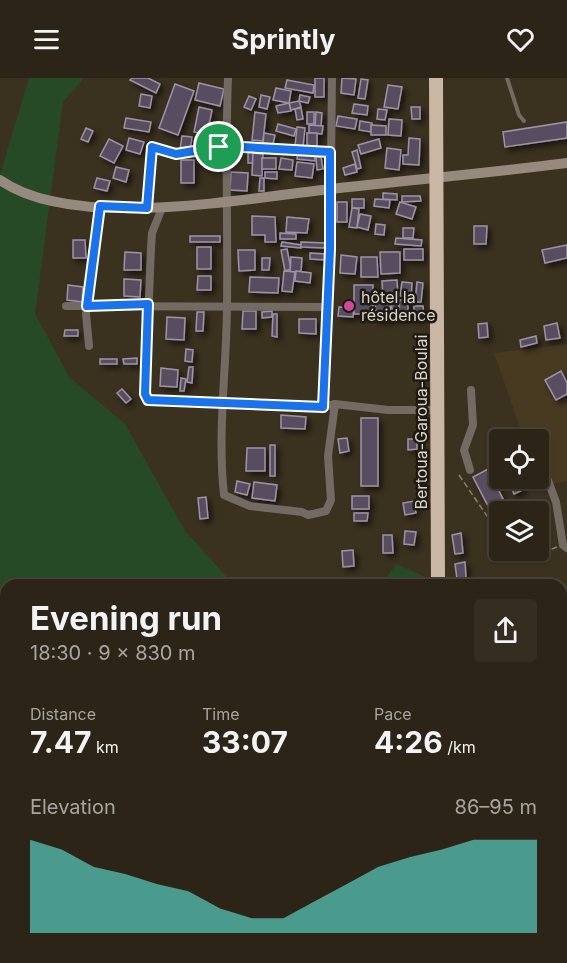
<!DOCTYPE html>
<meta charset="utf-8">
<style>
body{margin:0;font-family:Inter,sans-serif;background:#342d20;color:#f1f3f6;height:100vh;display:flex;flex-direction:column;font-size:22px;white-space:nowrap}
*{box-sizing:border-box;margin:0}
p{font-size:20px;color:#a6a5a1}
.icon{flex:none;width:33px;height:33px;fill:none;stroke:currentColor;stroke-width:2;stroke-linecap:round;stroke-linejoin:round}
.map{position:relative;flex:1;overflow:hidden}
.sheet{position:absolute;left:0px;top:501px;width:567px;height:384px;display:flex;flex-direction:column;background:#2c2517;border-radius:18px 18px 0 0;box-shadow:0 2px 4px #0004,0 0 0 2px #484236}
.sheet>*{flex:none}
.buttons{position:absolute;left:489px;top:351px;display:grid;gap:12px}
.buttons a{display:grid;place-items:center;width:60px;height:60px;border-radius:6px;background:#2c2517;box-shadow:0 2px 4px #0004,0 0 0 2px #484236;font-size:30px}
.pin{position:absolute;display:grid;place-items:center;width:51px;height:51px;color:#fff;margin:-26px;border:3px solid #fff;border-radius:50%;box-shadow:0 2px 6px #0007}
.round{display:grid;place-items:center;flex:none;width:63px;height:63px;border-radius:6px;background:#342d20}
.head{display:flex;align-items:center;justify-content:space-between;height:102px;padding:0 30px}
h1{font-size:33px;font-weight:700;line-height:45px}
.stats{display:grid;grid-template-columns:repeat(3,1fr);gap:9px;height:102px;padding:6px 30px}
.stats div{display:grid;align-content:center}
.stats b{font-size:30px;font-weight:700}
.stats small{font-size:16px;font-weight:400}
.stats p{font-size:16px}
.chart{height:168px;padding:12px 30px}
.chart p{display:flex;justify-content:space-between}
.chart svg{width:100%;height:108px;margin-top:6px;fill:#57cec1;opacity:.7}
header{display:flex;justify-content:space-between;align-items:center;height:78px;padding:0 30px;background:#2c2517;font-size:27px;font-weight:700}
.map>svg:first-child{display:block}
.built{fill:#473a21}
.green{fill:#274a26}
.building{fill:#594e60;stroke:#9e92a6;stroke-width:1.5;filter:url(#shadow)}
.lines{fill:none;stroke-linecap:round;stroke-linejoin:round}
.path{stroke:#887f71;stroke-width:1.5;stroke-dasharray:6 3;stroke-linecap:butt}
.lane{stroke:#726a63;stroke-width:4}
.street{stroke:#726a63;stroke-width:8}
.secondary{stroke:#96897e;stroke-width:10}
.highway{stroke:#cab6a5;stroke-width:14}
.route-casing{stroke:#fff;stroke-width:12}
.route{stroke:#1a73e8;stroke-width:8}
.hotel-dot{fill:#d1479c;stroke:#1e1a12;stroke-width:2}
.labels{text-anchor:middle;stroke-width:5;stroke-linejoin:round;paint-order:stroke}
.poi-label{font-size:16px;fill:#dad4c9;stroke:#1e1a12;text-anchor:start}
.street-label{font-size:16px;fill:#dad4c9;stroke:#1e1a12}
</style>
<header><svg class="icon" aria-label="menu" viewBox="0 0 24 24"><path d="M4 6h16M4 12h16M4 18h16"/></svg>Sprintly<svg class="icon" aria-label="heart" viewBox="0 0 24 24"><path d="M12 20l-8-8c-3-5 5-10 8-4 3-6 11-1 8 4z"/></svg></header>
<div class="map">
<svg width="567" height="885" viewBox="0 0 567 885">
<defs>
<filter id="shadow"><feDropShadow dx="3.5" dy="3.5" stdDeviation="3" flood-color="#0009"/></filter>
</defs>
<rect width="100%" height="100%" fill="#3b311f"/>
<!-- built -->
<g class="built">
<polygon points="567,266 567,403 540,409 537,401 538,362 524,361 494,275"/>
<rect x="184" y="879" width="234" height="6"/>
</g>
<!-- green -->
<g class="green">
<polygon points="29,0 84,0 63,24 35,236 70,300 125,346 185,453 234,507 6,507 6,673 0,669 0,97"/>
<polygon points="396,486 444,507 382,507"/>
<polygon points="567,504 567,760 561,762 561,509"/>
</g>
<!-- building -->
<g class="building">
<polygon points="132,0 148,0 160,6 156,15 130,2"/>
<rect x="315" y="0" width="9" height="19"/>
<polygon points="342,0 356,1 354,17 341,15"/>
<polygon points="361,1 368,2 365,21 358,20"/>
<polygon points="287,2 314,7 313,15 285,10"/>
<polygon points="199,5 224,11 220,28 195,22"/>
<polygon points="175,6 194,13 178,57 159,50"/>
<polygon points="388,7 402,9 398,31 384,29"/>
<polygon points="276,10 291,13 289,25 273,22"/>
<polygon points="141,16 152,18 150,30 139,28"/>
<polygon points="261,17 270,19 267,31 259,29"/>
<polygon points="300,17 310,19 308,25 299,23"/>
<polygon points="249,18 256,21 251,32 244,29"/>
<polygon points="299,23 301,29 291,32 289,25"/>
<polygon points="289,25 291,33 278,35 276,28"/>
<polygon points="354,26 368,28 367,37 352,35"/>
<polygon points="199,29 212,32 207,57 194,54"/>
<polygon points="411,29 420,29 420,41 412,41"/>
<polygon points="301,30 303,41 297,42 295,31"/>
<polygon points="378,31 387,32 385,42 377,41"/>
<polygon points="255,34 266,36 263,63 252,62"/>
<rect x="307" y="34" width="7" height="12"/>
<polygon points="316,34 322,35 321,48 315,48"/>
<polygon points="338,38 357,41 355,51 336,48"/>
<polygon points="126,40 151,44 149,54 124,50"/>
<polygon points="389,41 402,42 401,58 388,57"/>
<polygon points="360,43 372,45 371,54 359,52"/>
<polygon points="567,44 567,60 505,69 503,54"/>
<polygon points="278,46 296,51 294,58 276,53"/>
<polygon points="309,47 323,48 322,56 309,55"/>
<polygon points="371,47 386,48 386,57 371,57"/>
<polygon points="297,49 305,50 303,69 295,68"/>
<polygon points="86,50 93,53 88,64 81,61"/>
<polygon points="264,55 275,57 273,66 263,65"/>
<polygon points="307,55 317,55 317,69 307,68"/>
<polygon points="182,58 192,59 190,73 180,72"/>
<polygon points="129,60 144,64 140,76 126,72"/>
<polygon points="409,60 420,61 419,87 403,86 403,77 408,77"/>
<polygon points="109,61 123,68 114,85 100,78"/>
<polygon points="379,61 381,70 361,76 358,67"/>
<polygon points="387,70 401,72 399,92 385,90"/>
<polygon points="248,71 254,71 255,85 248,85"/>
<polygon points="357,72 361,90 357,91 352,74"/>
<polygon points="298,73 315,75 315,83 297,81"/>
<polygon points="253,75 263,76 262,98 252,97"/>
<polygon points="316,79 321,79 323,91 317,92"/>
<rect x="262" y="80" width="14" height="11"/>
<polygon points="281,80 293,82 292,92 279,91"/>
<rect x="181" y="82" width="13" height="23"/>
<polygon points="297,84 314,86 312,100 295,98"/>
<polygon points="355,86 357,94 345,97 343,90"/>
<polygon points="116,89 129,92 126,104 113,100"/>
<polygon points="231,94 248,95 247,113 230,112"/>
<polygon points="265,94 277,94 277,101 265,100"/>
<polygon points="97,100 110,103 107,113 94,110"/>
<polygon points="260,100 264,100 264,113 259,113"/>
<polygon points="383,115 397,116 397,122 383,121"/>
<polygon points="402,118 420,118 421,123 402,124"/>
<rect x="352" y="121" width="12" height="9"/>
<polygon points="375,121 390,122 389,130 374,128"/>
<rect x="337" y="124" width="10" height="20"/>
<polygon points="400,124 416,129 412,141 396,136"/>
<polygon points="352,130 359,131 357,150 349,149"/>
<polygon points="360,136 371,138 368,152 357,149"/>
<polygon points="252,138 275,139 276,164 265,164 265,157 252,157"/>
<polygon points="287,139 309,141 307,155 286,154"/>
<polygon points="376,146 385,147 384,157 375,156"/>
<polygon points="474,148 487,148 486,166 474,166"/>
<polygon points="403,150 414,150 413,160 403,160"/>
<polygon points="280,155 296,156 296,161 280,161"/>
<rect x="190" y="158" width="30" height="6"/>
<polygon points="396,160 422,162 421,168 395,166"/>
<polygon points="73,162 85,162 86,180 73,180"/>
<polygon points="282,164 301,167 301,170 281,168"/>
<polygon points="301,164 325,165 324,170 301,169"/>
<polygon points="567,167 567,180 545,185 542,172"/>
<rect x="197" y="169" width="14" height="22"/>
<polygon points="287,171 291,191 285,193 281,172"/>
<rect x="404" y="171" width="19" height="11"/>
<polygon points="238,172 255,172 255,192 239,193"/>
<polygon points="125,174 141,175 141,192 124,192"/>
<polygon points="380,174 400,174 400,195 381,196"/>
<polygon points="310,175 325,176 325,182 310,181"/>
<polygon points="341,177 357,179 355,196 340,195"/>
<polygon points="291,179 302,180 301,194 290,194"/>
<polygon points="361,179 377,179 378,199 361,199"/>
<polygon points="262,180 270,180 269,192 262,192"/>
<polygon points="284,193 295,194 292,214 282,213"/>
<polygon points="296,193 311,195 310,205 295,203"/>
<polygon points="198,198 211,198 211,212 197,212"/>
<polygon points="250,199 279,200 278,215 249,214"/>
<polygon points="124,201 141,202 140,219 124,218"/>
<polygon points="397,202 398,218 383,219 382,203"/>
<polygon points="402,204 412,205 411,220 400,218"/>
<polygon points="417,204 423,205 421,224 415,224"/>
<polygon points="68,207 83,209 82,224 67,222"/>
<rect x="354" y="207" width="19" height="29"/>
<polygon points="390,219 391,242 376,242 375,220"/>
<polygon points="399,222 401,239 393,240 391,223"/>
<rect x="399" y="222" width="9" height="17"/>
<polygon points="414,228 423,228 424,240 414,241"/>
<polygon points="339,229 354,230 353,239 338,238"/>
<polygon points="243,233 256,233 256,251 242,251"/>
<polygon points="272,233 272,239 262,240 262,234"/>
<polygon points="197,234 204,234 203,253 196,253"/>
<polygon points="273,236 277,236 277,259 272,258"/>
<polygon points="167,239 185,240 184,262 166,261"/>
<polygon points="299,241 316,241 316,256 299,255"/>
<polygon points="487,245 488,259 479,260 478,246"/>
<polygon points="557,245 560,260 546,262 544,248"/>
<polygon points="65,252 78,252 78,258 64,258"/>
<polygon points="536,258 537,265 521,269 520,262"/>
<polygon points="186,271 193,272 192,284 185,283"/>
<polygon points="137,280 137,286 124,286 123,281"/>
<rect x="100" y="281" width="17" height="5"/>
<polygon points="189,289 193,289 192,305 187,304"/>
<polygon points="161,290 178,292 177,309 160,308"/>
<polygon points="561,293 567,305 567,316 556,322 545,302"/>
<polygon points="181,300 186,301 184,313 180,313"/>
<polygon points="122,311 131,321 126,325 117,315"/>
<polygon points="281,337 306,339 305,351 281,350"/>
<rect x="361" y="340" width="17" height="68"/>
<polygon points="347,360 349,373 340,375 338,361"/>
<polygon points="408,361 417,361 417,371 408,372"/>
<rect x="270" y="367" width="5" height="31"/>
<polygon points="247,370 265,370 265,393 246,393"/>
<polygon points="488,391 503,421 488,428 473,399"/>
<polygon points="517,400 523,412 514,416 508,402"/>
<polygon points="237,403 250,406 247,417 235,414"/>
<polygon points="254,404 277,407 275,423 252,420"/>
<rect x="352" y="418" width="17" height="13"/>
<polygon points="206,419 208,440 200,441 198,420"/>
<polygon points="414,423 416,435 405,437 403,425"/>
<polygon points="354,435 368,435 367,443 354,443"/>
<polygon points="405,453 416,454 414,467 404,466"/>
<polygon points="461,455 463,475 455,476 452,457"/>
<polygon points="383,457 392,457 393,475 383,475"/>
<polygon points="353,472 354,488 343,489 342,473"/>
<polygon points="465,484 466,500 457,501 455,486"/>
<polygon points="567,772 567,787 563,789 561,774"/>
<polygon points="562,800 567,806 567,823 561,816"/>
<polygon points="562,860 567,865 566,874 561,870"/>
<polygon points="369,879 369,885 348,885 348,882"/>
<polygon points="542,879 553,879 555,881 551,885 542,885 539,882"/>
</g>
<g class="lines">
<!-- path -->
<g class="path">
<polyline points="459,397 500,457"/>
<path d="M510 472C527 487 540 475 557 469"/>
</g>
<!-- lane -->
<polyline class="lane" points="507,0 519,37 524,43"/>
<!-- street -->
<g class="street">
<path d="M228 0C225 75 228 150 227 225 227 289 217 352 224 417L250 428 302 434 308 437 326 433 331 422 328 378 335 326"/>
<polyline points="332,0 330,171 323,329 335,326 388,332 438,332"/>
<polyline points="147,130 152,69 176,76 225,68 330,74"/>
<polyline points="162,130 152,155 151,170 145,316 148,322 323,329"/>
<polyline points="66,228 329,229"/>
<polyline points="89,268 86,236 100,128"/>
<polyline points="532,357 533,362"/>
<polyline points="538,376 556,424 563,467 567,470"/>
<polyline points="470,392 464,372 473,347 471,312"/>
<polyline points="0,713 6,713"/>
<polyline points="34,879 35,885"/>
<polyline points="393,885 395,879"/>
</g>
<!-- secondary -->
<g class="secondary">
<path d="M0 102C74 154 245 120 331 111 410 102 488 95 567 85"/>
<polyline points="0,876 6,875"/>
</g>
<!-- highway -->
<g class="highway">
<polyline points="436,0 438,507"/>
<polyline points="434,879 434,885"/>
</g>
</g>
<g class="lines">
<defs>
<polygon id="route" points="152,69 176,76 225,68 330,74 330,171 323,329 148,322 145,316 148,226 87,228 100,128 147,130"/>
</defs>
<!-- route casing -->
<use href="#route" class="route-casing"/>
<!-- route -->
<use href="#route" class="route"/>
</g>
<!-- markers -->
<circle class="hotel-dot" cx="349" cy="228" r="6"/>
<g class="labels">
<!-- poi labels -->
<g class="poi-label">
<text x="361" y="225">hôtel la<tspan x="361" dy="18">résidence</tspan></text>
</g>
<!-- street labels -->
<g class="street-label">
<text transform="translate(421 344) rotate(-90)" y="6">Bertoua-Garoua-Boulai</text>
</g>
</g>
</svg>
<div class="buttons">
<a><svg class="icon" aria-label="locate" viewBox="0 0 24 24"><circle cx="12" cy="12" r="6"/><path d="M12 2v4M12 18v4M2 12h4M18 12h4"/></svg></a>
<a><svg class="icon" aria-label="layers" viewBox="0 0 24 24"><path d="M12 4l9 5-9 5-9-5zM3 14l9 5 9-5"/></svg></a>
</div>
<div class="pin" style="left:219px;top:69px;background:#1e9e55"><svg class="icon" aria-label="arrive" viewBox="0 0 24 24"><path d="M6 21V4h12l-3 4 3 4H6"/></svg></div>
<section class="sheet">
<div class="head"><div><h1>Evening run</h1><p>18:30 · 9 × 830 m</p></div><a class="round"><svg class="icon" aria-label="share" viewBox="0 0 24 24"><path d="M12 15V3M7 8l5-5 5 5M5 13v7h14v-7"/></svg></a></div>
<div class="stats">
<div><p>Distance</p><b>7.47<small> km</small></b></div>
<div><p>Time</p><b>33:07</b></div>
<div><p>Pace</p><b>4:26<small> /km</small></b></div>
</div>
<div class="chart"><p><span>Elevation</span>86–95 m</p>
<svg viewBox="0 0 160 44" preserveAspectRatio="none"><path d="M0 44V6L10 10L20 17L30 20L40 24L50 27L60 34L70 38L80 38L90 31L100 24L110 17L120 13L130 10L140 6L150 6L160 6V44z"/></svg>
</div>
</section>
</div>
